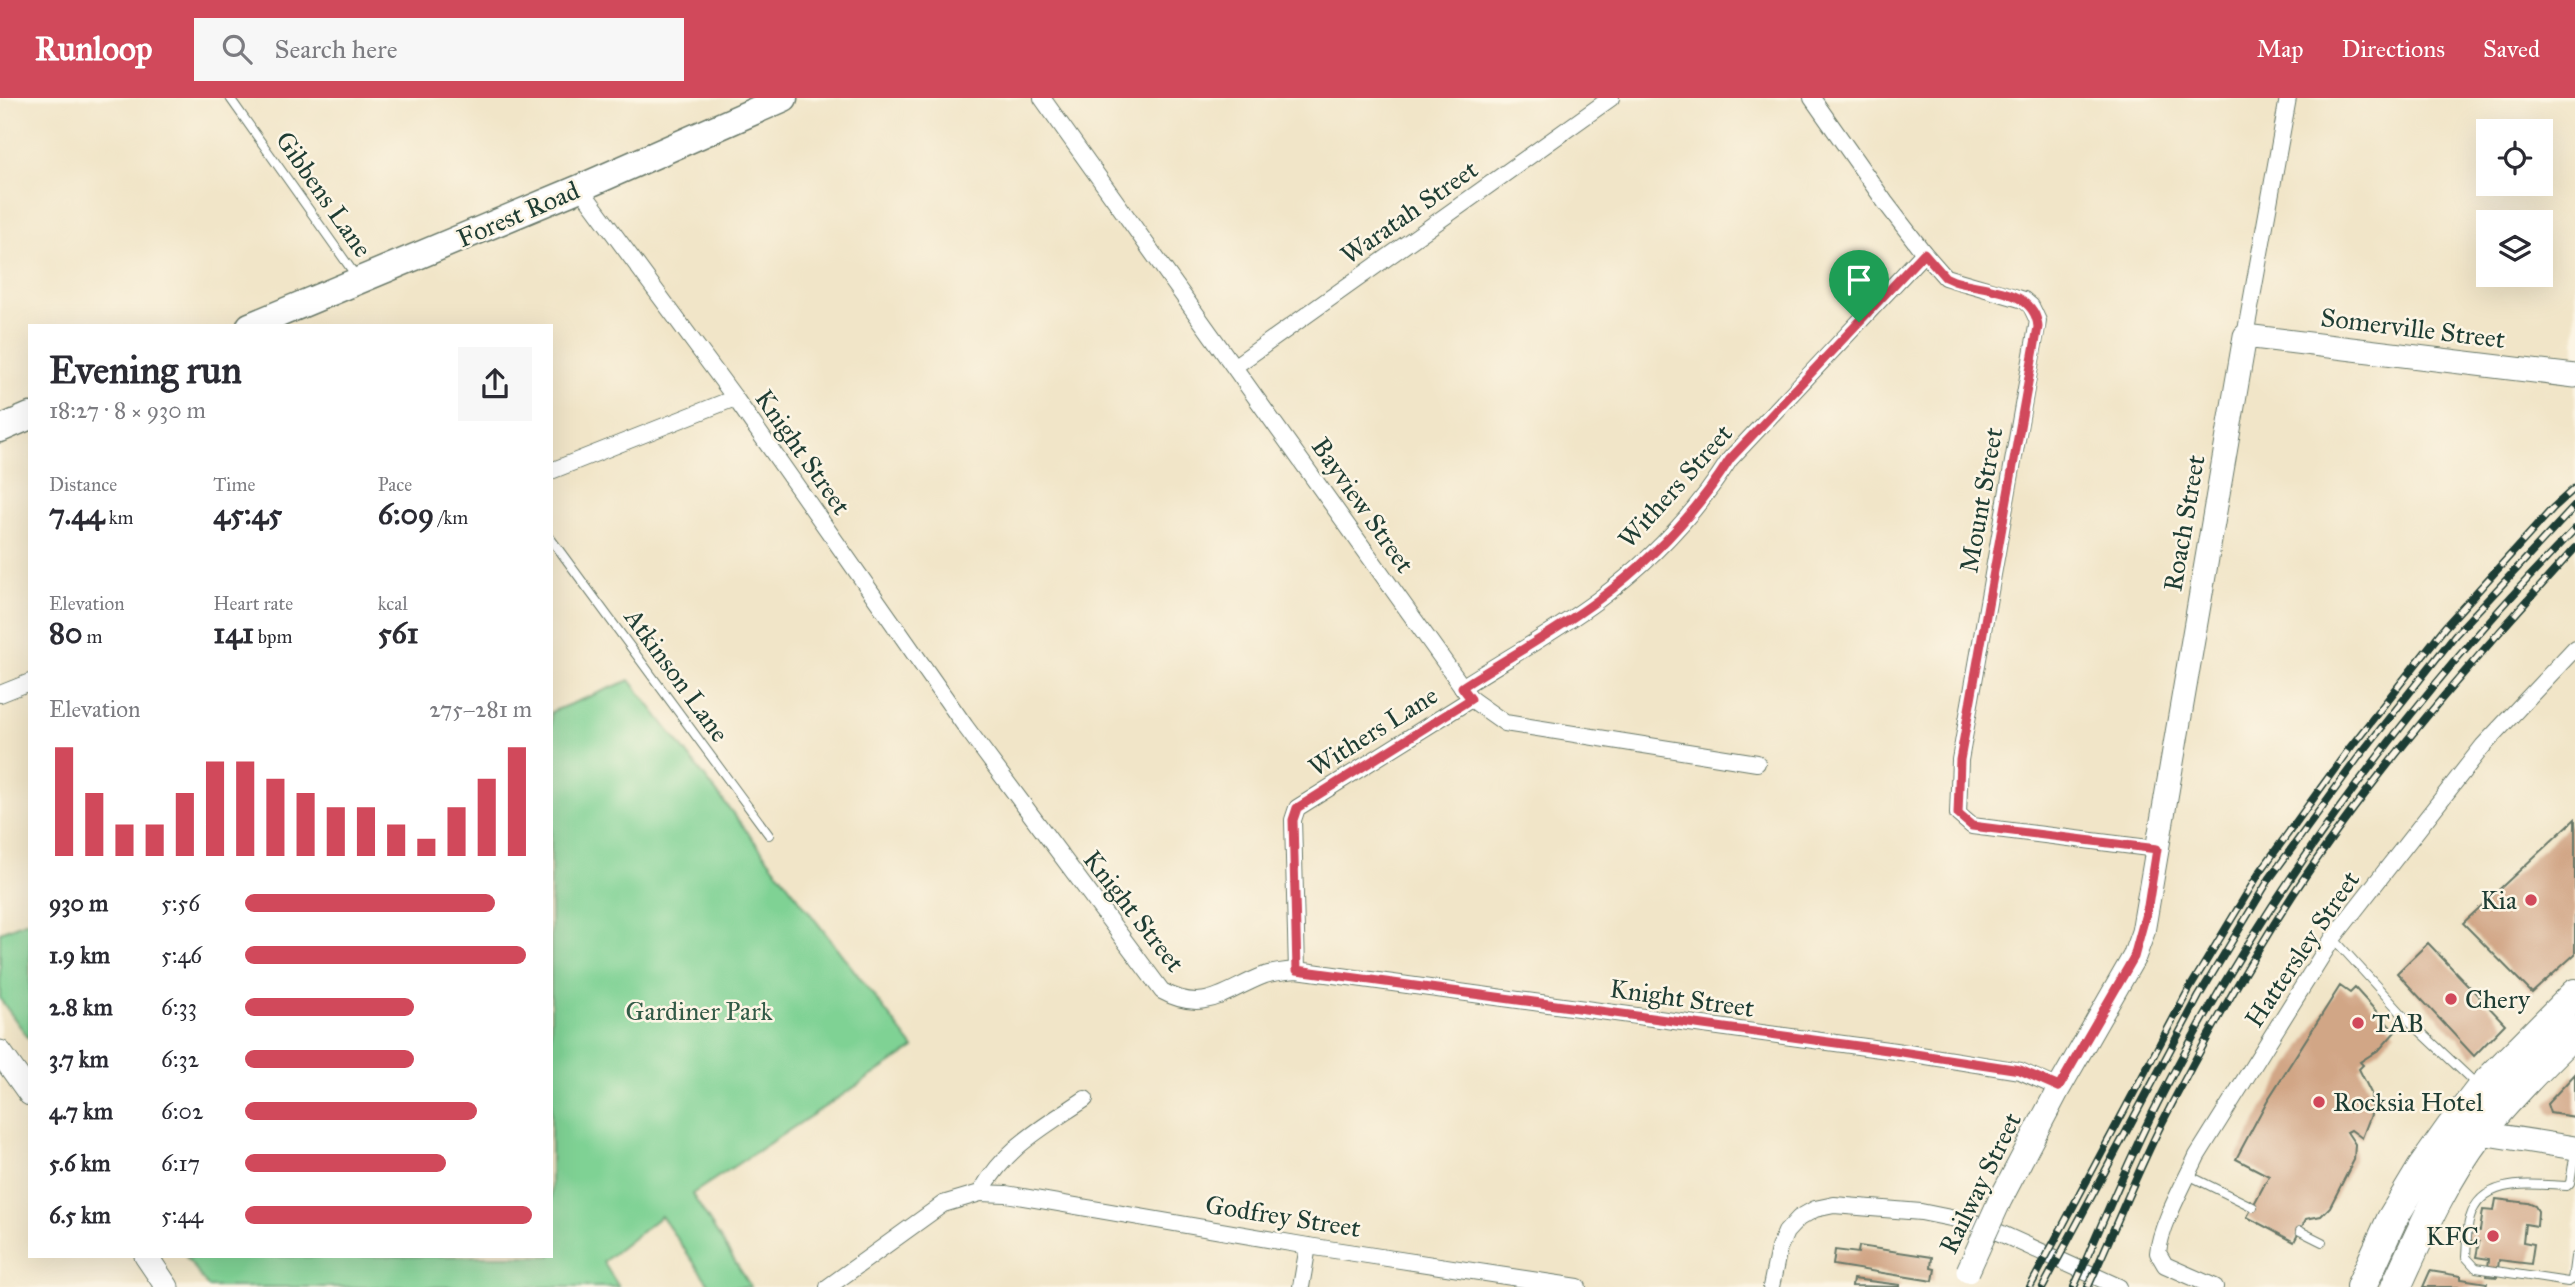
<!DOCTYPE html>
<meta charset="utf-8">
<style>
body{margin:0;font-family:"IM FELL Great Primer",serif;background:#f7f7f7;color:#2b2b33;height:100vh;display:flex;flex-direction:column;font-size:26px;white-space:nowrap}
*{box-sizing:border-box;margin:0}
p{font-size:23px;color:#7c7c81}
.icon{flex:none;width:38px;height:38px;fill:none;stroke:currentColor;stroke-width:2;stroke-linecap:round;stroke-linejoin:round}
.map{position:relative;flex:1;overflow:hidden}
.side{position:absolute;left:28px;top:226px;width:525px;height:934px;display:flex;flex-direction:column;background:#fff;border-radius:0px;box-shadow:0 7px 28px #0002}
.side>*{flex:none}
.tools{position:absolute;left:2476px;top:21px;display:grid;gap:14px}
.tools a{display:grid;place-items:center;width:77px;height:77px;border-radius:0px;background:#fff;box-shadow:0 7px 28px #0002;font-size:35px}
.pin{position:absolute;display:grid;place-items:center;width:60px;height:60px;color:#fff;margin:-72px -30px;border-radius:50% 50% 50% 0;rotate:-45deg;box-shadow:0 0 7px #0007}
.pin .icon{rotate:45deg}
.round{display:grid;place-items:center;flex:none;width:74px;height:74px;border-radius:0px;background:#f7f7f7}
.head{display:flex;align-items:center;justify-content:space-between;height:119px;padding:0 21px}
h1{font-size:38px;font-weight:800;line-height:52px}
.figures{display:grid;grid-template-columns:repeat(3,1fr);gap:10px;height:119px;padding:7px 21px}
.figures div{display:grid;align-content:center}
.figures b{font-size:30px;font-weight:800}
.figures small{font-size:19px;font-weight:400}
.figures p{font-size:19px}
.chart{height:196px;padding:14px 21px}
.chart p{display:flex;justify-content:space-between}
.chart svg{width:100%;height:126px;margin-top:7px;stroke:#d1495b;stroke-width:6}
ul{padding:0 21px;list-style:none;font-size:23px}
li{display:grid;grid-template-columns:112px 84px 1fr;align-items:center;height:52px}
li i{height:18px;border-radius:9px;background:#d1495b}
header{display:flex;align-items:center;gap:42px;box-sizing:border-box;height:98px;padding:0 35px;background:#d1495b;color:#fff}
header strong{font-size:33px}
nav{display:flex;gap:38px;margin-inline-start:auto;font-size:24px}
.search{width:490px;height:63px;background:#f7f7f7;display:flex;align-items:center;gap:18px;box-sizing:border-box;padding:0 24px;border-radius:0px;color:#7c7c81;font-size:26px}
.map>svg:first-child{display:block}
.green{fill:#7fd294;stroke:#4f8864;stroke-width:2}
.building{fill:#d1a686}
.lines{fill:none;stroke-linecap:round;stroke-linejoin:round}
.lane-casing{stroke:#687868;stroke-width:10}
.street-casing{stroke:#687868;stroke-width:18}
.secondary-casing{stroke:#687868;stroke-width:25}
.primary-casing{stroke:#687868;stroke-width:29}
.highway-casing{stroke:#687868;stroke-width:32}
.lane{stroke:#fff;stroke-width:8}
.street{stroke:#fff;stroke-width:16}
.secondary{stroke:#fff;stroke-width:23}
.primary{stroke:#fff;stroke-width:26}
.highway{stroke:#fff;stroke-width:30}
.rail-casing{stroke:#1f3d34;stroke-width:8}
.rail{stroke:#fcf5e5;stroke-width:5;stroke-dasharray:16;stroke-linecap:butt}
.secondary-bridge-casing{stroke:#687868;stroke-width:25;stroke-linecap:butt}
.secondary-bridge{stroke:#fff;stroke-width:23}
.route-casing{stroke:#fff;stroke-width:14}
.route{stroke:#d1495b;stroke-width:9}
.poi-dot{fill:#d1495b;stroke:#fcf5e5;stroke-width:2.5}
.labels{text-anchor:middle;stroke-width:5;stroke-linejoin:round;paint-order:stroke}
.street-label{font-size:26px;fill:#1f3d34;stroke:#fcf5e5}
.poi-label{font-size:26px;fill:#1f3d34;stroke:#fcf5e5;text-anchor:start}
.park-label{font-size:26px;fill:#325b47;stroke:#fcf5e5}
</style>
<header>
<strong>Runloop</strong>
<div class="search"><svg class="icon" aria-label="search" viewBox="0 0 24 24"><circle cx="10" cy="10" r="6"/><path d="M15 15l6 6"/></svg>Search here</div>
<nav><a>Map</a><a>Directions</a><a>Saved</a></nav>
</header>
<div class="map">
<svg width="2575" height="1189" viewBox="0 0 2575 1189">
<rect width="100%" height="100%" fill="#fcf5e5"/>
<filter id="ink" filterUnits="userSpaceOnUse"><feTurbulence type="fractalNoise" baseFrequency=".0143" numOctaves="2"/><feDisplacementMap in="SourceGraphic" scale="14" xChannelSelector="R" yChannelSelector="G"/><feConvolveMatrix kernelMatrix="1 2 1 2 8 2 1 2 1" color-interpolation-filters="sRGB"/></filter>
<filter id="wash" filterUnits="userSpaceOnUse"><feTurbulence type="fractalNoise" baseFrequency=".00686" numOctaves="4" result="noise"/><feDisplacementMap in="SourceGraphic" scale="28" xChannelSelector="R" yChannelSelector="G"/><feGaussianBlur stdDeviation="1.57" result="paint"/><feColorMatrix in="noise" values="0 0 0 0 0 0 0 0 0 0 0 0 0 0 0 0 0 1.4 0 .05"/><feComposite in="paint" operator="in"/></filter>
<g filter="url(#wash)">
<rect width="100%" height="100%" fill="#f1e5c8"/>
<!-- green -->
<g class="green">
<polygon points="630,582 914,950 692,1096 751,1189 711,1189 661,1118 603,1164 619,1189 208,1189 186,1159 551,1158 551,614"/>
<polygon points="30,822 30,942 0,901 0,834"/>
</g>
<g id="blocks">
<!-- building -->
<g class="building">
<polygon points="2575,721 2575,856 2532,895 2463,825"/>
<polygon points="2428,845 2505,926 2474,958 2397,875"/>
<polygon points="2340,888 2350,895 2355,890 2395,934 2380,951 2360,964 2363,967 2359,971 2371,995 2372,1014 2362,1040 2351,1032 2347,1034 2355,1046 2354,1062 2330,1109 2321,1118 2306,1121 2294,1144 2247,1119 2269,1078 2236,1061 2267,1003"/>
<polygon points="2575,976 2575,1019 2550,1015 2547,1006"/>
<polygon points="2496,1101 2528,1105 2535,1108 2538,1113 2537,1128 2525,1126 2523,1144 2534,1146 2531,1166 2499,1162 2497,1179 2487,1178 2489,1161 2476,1159 2479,1144 2461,1142 2463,1131 2480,1133 2483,1112 2494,1113"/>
<polygon points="1859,1148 1932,1159 1931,1170 1935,1171 1933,1183 1833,1167 1835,1152 1858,1155"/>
<polygon points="2430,1173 2461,1178 2461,1181 2487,1185 2486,1189 2423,1189"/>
<polygon points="1853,1181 1900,1187 1900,1189 1852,1188"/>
</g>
</g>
</g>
<g filter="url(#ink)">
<use href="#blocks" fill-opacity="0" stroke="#687868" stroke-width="2"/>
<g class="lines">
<defs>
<g id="lane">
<polyline points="230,0 356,178"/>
<polyline points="551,441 769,737"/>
<polyline points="2333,840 2404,918 2476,986"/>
<path d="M2575 1053 2570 1085 2567 1088C2533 1087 2482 1078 2470 1120 2466 1132 2467 1147 2466 1159L2476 1170 2568 1184 2572 1182 2575 1159"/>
<polyline points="2188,1077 2253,1109"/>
<polyline points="2300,1133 2322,1144"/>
</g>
<g id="street">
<polyline points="1042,0 1471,601 1505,625 1757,665"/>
<polyline points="1812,0 1885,104 1924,155 1945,179 2024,202 2031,208 2038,223 1960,662 1958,716 1972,728 2157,751"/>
<path d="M580 90 735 300 965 628 1162 893C1206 917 1225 892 1265 877 1275 874 1286 873 1297 872L1895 953 2020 973 2059 990"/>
<polyline points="2245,238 2288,0"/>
<polyline points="1235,268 1611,0"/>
<polyline points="551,373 735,300"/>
<path d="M1462 589C1507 560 1555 534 1598 502 1649 464 1696 415 1730 361L1924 155"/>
<polyline points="0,596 30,584"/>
<polyline points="1297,872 1293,722 1297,710 1471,601"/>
<polyline points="980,1095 1006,1096 1308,1148 1578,1189"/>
<path d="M828 1189 943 1106 980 1095C1008 1047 1041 1031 1085 1001"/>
<polyline points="1301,1189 1308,1148"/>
<polyline points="1771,1189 1779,1150 1786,1134 1799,1120 1815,1111 1834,1107 1921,1114 1980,1126 2119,1189"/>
<path d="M2215 1189 2165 1167 2158 1155C2160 1128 2185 1084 2197 1058L2333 840 2483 648 2575 550"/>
</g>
<g id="secondary">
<polyline points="0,954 30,996"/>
<polyline points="2468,1033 2575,1050"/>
<polyline points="1999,1104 2059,990 2134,859 2143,834 2245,238 2575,278"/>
<polyline points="146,1158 167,1189"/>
</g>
<g id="primary">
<polyline points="250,228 580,90 784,0"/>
<polyline points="0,331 30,318"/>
</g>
<g id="highway">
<polyline points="2361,1189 2392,1121 2422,1071 2451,1030 2481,991 2575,896"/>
<path d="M2396 1189C2420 1136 2444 1081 2480 1034 2509 998 2542 965 2575 933"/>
</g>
</defs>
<!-- lane casing -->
<use href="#lane" class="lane-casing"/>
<!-- street casing -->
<use href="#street" class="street-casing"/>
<!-- secondary casing -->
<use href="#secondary" class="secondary-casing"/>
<!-- primary casing -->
<use href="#primary" class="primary-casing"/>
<!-- highway casing -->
<use href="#highway" class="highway-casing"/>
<!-- lane -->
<use href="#lane" class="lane"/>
<!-- street -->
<use href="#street" class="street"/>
<!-- secondary -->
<use href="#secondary" class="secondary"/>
<!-- primary -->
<use href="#primary" class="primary"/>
<!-- highway -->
<use href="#highway" class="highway"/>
<defs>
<g id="rail">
<polyline points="2030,1189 2188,893 2260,774 2349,651 2445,529 2553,410 2575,390"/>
<polyline points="2043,1189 2199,898 2270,780 2360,657 2455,537 2575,408"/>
<path d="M2074 1189C2099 1133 2123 1075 2150 1020 2259 804 2406 604 2575 431"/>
<path d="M2088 1189C2113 1135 2135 1079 2162 1025 2202 947 2246 869 2294 795 2376 671 2475 560 2575 450"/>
</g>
</defs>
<!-- rail casing -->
<use href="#rail" class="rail-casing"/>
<!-- rail -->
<use href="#rail" class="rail"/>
<defs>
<polyline id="secondary-bridge" points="1968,1173 1999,1104"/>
</defs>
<!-- secondary-bridge casing -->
<use href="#secondary-bridge" class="secondary-bridge-casing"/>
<!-- secondary-bridge -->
<use href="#secondary-bridge" class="secondary-bridge"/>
</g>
</g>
<g class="lines" filter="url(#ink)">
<defs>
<path id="route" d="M1924 155 1945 179 1954 183C1983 192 2035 190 2038 229L1960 662 1958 716 1972 728 2157 751 2148 808 2134 859 2059 989 2020 972 1895 953 1297 872 1293 722 1297 710 1471 601 1462 589C1507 560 1555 534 1598 502 1649 464 1696 415 1730 361Z"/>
</defs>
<!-- route casing -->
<use href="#route" class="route-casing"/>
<!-- route -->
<use href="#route" class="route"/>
</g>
<!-- markers -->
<g class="poi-dot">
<circle cx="2531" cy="802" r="7"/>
<circle cx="2451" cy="901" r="7"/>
<circle cx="2358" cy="925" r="7"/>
<circle cx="2319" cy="1004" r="7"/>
<circle cx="2493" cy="1138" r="7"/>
</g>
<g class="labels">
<!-- street labels -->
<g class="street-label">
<text transform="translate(324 96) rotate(55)" y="9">Gibbens Lane</text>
<text transform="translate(1409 114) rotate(-35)" y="9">Waratah Street</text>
<text transform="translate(518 116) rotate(-23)" y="9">Forest Road</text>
<text transform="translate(2413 230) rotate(7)" y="9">Somerville Street</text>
<text transform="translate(803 354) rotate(55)" y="9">Knight Street</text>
<text transform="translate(1675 388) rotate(-48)" y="9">Withers Street</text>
<text transform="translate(1981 402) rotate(-80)" y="9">Mount Street</text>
<text transform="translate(1363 407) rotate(55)" y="9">Bayview Street</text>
<text transform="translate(2184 425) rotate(-80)" y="9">Roach Street</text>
<text transform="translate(677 577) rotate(54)" y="9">Atkinson Lane</text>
<text transform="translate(1373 633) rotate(-32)" y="9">Withers Lane</text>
<text transform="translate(1134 813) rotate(52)" y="9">Knight Street</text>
<text transform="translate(2302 851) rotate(-56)" y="9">Hattersley Street</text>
<text transform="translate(1682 900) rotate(8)" y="9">Knight Street</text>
<text transform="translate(1980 1085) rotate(-64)" y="9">Railway Street</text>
<text transform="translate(1283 1118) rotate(9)" y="9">Godfrey Street</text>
</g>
<!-- poi labels -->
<g class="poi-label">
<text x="2517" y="811" text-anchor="end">Kia</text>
<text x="2465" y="910">Chery</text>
<text x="2372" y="934">TAB</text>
<text x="2333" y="1013">Rocksia Hotel</text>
<text x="2479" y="1147" text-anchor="end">KFC</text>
</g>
<!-- park labels -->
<g class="park-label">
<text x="699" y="922">Gardiner Park</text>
</g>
</g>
</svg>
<div class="tools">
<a><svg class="icon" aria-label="locate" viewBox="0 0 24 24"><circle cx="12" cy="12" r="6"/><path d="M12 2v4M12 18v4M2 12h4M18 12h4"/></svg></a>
<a><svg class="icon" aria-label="layers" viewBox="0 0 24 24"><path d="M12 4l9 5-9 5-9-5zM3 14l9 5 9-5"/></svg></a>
</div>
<div class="pin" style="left:1859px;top:224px;background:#1e9e55"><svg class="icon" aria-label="arrive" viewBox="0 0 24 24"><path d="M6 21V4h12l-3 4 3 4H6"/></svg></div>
<section class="side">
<div class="head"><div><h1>Evening run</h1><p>18:27 · 8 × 930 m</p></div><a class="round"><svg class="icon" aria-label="share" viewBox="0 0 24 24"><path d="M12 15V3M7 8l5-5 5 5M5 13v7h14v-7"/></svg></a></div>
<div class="figures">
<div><p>Distance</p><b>7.44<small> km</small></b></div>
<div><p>Time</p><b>45:45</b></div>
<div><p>Pace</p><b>6:09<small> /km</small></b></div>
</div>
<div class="figures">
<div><p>Elevation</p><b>80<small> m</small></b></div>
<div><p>Heart rate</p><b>141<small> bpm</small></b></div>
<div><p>kcal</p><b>561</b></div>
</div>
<div class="chart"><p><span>Elevation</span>275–281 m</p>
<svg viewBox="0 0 160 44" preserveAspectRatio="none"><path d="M5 44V6M15 44V22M25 44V33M35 44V33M45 44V22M55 44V11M65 44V11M75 44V17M85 44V22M95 44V27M105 44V27M115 44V33M125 44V38M135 44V27M145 44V17M155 44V6"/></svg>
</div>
<ul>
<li><b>930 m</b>5:56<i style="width:87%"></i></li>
<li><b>1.9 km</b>5:46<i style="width:98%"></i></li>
<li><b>2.8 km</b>6:33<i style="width:59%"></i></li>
<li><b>3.7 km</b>6:32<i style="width:59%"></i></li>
<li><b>4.7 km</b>6:02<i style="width:81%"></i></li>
<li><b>5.6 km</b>6:17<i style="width:70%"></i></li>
<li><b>6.5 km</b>5:44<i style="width:100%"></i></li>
</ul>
</section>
</div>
